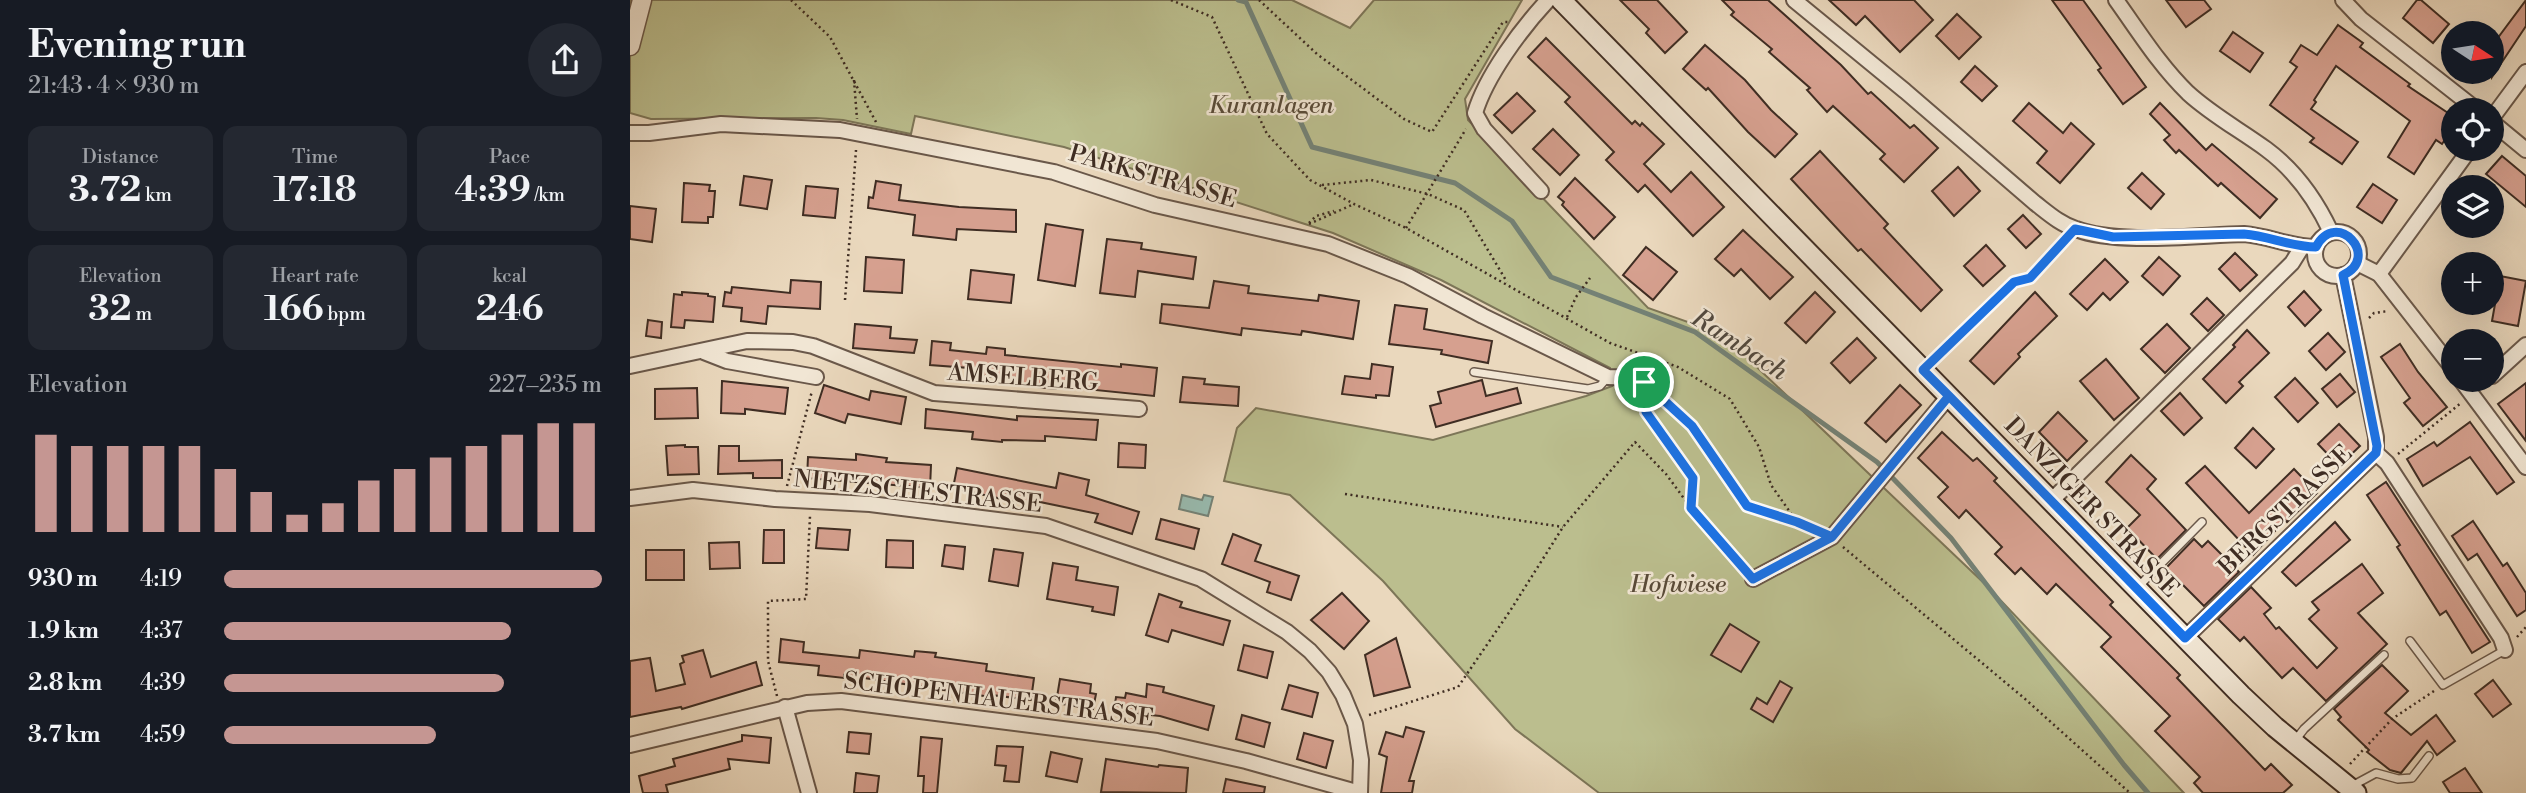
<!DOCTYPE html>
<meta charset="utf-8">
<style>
body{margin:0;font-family:"Libre Bodoni",serif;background:#242831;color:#f1f3f6;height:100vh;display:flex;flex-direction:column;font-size:26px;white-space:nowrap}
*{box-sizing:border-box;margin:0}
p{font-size:23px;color:#9ea1a6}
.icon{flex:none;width:38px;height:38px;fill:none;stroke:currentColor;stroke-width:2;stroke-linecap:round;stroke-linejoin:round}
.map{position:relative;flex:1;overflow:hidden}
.drawer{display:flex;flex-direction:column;background:#171b24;width:630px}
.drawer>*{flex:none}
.needle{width:46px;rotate:102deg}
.fabs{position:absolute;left:1811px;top:21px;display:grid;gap:14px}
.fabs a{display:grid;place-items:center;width:63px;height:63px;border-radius:50%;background:#171b24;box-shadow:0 7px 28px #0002;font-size:35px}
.pin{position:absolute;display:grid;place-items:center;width:60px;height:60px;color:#fff;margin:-30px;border:4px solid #fff;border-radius:50%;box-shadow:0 2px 7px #0007}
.round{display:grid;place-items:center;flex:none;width:74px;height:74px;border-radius:37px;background:#242831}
.overview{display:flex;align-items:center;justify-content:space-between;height:119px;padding:0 28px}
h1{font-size:38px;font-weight:700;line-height:52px}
.figures{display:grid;grid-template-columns:repeat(3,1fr);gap:10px;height:119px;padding:7px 28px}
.figures div{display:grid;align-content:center;border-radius:14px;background:#242831;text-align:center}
.figures b{font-size:35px;font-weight:700}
.figures small{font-size:19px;font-weight:400}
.figures p{font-size:19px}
.chart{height:196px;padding:14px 28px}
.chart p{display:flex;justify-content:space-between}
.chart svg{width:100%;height:126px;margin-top:7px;stroke:#c59692;stroke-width:6}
ul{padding:0 28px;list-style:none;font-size:23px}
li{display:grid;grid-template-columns:112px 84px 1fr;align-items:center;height:52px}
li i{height:18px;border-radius:9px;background:#c59692}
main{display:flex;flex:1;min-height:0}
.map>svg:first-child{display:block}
.green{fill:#bbbe8e;stroke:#7d7658;stroke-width:2}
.water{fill:#98baae;stroke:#748276;stroke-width:2}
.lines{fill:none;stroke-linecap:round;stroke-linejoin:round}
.stream{stroke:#748276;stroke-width:5}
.building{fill:#d6a08f;stroke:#3f2d23;stroke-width:2}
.service-casing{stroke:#6a584a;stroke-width:10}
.minor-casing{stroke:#6a584a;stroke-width:18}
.tertiary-casing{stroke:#6a584a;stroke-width:21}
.secondary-casing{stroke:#3f2d23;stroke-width:23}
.path{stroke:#3f2d23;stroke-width:2.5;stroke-dasharray:2 3.5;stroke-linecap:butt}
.service{stroke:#f1e6d4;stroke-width:7}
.minor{stroke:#f1e6d4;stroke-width:14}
.tertiary{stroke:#f1e6d4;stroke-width:18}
.secondary{stroke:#f1e6d4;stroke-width:19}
.route-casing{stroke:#fff;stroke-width:14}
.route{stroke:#1a73e8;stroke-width:9}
.labels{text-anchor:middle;stroke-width:5;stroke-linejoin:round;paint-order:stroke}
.park-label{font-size:24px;font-style:italic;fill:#584a38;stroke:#f1e6d4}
.street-label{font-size:24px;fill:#3f2d23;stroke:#f1e6d4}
.water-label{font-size:26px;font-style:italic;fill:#51493f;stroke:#f1e6d4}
</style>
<main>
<section class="drawer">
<div class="overview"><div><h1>Evening run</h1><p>21:43 · 4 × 930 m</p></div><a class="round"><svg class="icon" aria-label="share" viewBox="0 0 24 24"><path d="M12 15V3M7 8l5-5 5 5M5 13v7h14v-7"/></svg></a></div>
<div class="figures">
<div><p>Distance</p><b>3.72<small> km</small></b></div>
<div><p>Time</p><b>17:18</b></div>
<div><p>Pace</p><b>4:39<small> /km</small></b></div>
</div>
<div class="figures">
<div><p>Elevation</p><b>32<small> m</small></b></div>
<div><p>Heart rate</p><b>166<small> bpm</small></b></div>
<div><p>kcal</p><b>246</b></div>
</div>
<div class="chart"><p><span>Elevation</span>227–235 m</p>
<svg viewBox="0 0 160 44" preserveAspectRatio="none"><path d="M5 44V10M15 44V14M25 44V14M35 44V14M45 44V14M55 44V22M65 44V30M75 44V38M85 44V34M95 44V26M105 44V22M115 44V18M125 44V14M135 44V10M145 44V6M155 44V6"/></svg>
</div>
<ul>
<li><b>930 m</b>4:19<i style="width:100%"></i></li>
<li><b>1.9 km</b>4:37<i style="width:76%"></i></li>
<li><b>2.8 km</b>4:39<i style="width:74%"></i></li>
<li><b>3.7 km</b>4:59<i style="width:56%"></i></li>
</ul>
</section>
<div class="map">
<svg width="1896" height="793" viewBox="0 0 1896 793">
<rect width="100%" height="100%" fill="#ead8bd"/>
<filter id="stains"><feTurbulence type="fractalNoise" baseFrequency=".00286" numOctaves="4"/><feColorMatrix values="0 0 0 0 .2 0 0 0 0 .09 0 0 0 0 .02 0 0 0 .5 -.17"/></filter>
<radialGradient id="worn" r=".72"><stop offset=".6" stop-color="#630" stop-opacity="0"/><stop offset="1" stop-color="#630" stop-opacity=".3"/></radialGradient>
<!-- green -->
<polygon class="green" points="0,0 662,0 720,28 744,0 892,0 835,99 838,120 1018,308 1092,334 1357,586 1554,793 969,793 885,729 753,581 660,495 594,481 607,428 626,408 803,440 956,396 982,386 980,368 811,280 703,233 434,147 285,116 281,134 213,120 186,118 21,119 0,113"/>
<!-- water -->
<polygon class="water" points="552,495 572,500 574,495 583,497 578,516 549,509"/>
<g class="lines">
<!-- stream -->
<polyline class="stream" points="608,0 616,2 682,147 825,183 882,221 921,277 1065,332 1247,462 1321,538 1494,765 1518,793"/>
</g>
<!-- building -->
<g class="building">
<polygon points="990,0 1027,0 1057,32 1035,53 1016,33 1019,29"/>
<polygon points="1092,0 1138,0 1211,65 1238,94 1241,92 1280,128 1284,125 1308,148 1274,182 1250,159 1255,154 1203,106 1197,112 1177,90 1180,88 1139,52 1142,49 1101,15 1104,12"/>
<polygon points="1199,0 1284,0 1303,20 1270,52 1235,16 1226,25"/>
<polygon points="1422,0 1453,0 1516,87 1493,104 1468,70 1471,68"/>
<polygon points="1536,0 1574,0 1581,9 1556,27"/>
<polygon points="1787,0 1791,0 1819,24 1803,43 1773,18"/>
<polygon points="1896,0 1896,26 1862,77 1862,36 1867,39"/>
<polygon points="1327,14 1351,37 1329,59 1306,36"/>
<polygon points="1708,25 1733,43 1730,47 1780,84 1778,86 1824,117 1824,127 1812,144 1806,140 1784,174 1758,157 1780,121 1706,66 1684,100 1686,102 1681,109 1728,142 1712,164 1680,142 1684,138 1640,105 1667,67 1660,62 1671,45 1687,55"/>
<polygon points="1603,32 1633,53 1620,72 1590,51"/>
<polygon points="916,38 1002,124 1005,121 1010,126 1012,123 1034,144 1014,164 1041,192 1061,172 1094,207 1063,236 1015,185 1008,192 976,160 984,152 935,102 940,97 898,57"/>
<polygon points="1075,45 1115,80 1141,110 1167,134 1145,157 1118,132 1078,88 1076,90 1053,69"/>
<polygon points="1345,66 1367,86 1352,101 1331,82"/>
<polygon points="887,93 905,111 882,133 864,115"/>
<polygon points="1399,103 1433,133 1441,123 1464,144 1430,183 1407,163 1417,151 1383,121"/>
<polygon points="1530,103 1576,150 1582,144 1647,199 1630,218 1591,183 1588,186 1549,150 1546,153 1534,140 1540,135 1520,114"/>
<polygon points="923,129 949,155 930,175 903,149"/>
<polygon points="1190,151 1258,224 1254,228 1312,290 1291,311 1231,249 1228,251 1161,179"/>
<polygon points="1872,156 1896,176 1896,207 1856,174"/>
<polygon points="1328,167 1350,191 1324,216 1302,191"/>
<polygon points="1512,173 1534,194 1521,209 1498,188"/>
<polygon points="114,176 142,180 137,209 110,205"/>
<polygon points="945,178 985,217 964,239 932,205 934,202 928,197"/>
<polygon points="246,181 271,185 269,200 329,207 386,210 386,232 327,229 326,240 283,235 285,215 238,208 239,197 243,198"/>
<polygon points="54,183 80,185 79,191 85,191 83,217 78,217 78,223 52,222"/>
<polygon points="1743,184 1767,200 1752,223 1727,207"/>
<polygon points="176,186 208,189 205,218 173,215"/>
<polygon points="0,206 26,209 22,242 0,239"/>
<polygon points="1393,215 1411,234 1396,248 1378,229"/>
<polygon points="416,224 453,230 445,286 408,280"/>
<polygon points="1113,230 1163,277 1140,299 1111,269 1104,276 1085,259"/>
<polygon points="477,239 512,243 511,249 566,257 563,279 508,271 505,297 470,293"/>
<polygon points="1356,245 1375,266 1353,286 1334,266"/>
<polygon points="1016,247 1047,272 1023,300 993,275"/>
<polygon points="1605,253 1627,275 1610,291 1589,269"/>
<polygon points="236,257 274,260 272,293 234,291"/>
<polygon points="1529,257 1550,276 1533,295 1512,276"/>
<polygon points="1475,259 1498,282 1480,300 1473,293 1457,310 1440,294"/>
<polygon points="341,270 384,275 381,303 338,299"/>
<polygon points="1870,276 1896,281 1888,326 1862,321"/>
<polygon points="161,280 191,282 190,309 138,306 136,324 111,321 112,308 93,306 95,292 101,293 102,287 160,293"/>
<polygon points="584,281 619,286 618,293 688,301 689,295 729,301 723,339 672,331 671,335 612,328 611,335 530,323 532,304 579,308"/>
<polygon points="1674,291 1691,310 1675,326 1658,307"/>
<polygon points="52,292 78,294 78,296 85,297 83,322 55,320 54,328 41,327 44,294 52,295"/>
<polygon points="1185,292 1205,312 1176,343 1155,323"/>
<polygon points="1405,292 1427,316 1388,354 1390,357 1364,384 1340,361"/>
<polygon points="1577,298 1594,315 1578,331 1561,314"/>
<polygon points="765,305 797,309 794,329 862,341 858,363 811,354 812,350 759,344"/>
<polygon points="18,320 32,322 31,338 16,336"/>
<polygon points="225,324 261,327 260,338 287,340 284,353 223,348"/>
<polygon points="1537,324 1560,348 1535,373 1511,349"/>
<polygon points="1617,330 1639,353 1609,382 1613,386 1596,403 1573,379 1605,347 1603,345"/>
<polygon points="1698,333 1715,352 1696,370 1679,351"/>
<polygon points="1227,338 1246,358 1220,383 1201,363"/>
<polygon points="302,341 321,343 320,350 356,354 357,347 375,349 375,355 491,367 491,364 527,368 524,396 427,386 426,389 388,385 389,380 339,374 339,368 300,365"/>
<polygon points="1770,344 1788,372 1817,407 1793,426 1774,403 1780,398 1751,357"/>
<polygon points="1476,359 1509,398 1484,420 1450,381"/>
<polygon points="742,364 763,367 759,396 746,395 746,398 712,394 715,376 740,379"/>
<polygon points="1710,374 1725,392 1707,407 1692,389"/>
<polygon points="553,377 575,379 574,384 609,387 608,406 550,402"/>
<polygon points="1665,378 1688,403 1668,422 1645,397"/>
<polygon points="852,380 856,396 887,388 891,403 806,427 800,406 811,403 808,392"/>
<polygon points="92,381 158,388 155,414 115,409 115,414 91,413"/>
<polygon points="1896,383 1896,441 1868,404"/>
<polygon points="194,385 239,400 241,391 276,397 271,424 218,414 215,423 185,413"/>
<polygon points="1270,385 1291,405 1256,442 1235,423"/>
<polygon points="67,388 68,418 25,419 25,389"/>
<polygon points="1550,393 1572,418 1554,435 1531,411"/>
<polygon points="296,409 387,420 387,416 468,420 466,440 415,436 415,441 372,440 372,442 342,439 343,432 295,428"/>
<polygon points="1428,412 1457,441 1437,461 1409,432"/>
<polygon points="1840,422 1884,482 1867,494 1840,457 1793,486 1777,459 1804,442 1807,446"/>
<polygon points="1709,424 1730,446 1709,466 1688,444"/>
<polygon points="1623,428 1644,449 1626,468 1605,448"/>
<polygon points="1312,432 1343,461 1347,458 1367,478 1364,481 1483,602 1480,605 1550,675 1547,678 1635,770 1641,764 1662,785 1653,793 1573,793 1564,783 1570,777 1525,731 1540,716 1471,647 1481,637 1426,584 1417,594 1391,568 1385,574 1365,554 1372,547 1336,510 1329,518 1308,497 1318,487 1288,458"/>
<polygon points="489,443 516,445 515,468 488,467"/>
<polygon points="55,445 55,447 68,447 69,474 38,475 36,446"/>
<polygon points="89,446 109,446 109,461 152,460 152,478 123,478 123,473 88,474"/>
<polygon points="226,454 257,458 256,462 301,465 300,488 177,478 178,457 226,460"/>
<polygon points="1501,455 1526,479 1517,489 1556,530 1527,559 1497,528 1510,515 1476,482"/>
<polygon points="1575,466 1619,513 1664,469 1687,493 1657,522 1655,520 1623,555 1556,483"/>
<polygon points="327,468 426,488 429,473 459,480 456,495 509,512 502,534 465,522 468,514 405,501 403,506 323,488"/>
<polygon points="1756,482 1860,642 1842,653 1816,611 1810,615 1767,547 1770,545 1737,495"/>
<polygon points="531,519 569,529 564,549 526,539"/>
<polygon points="1843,521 1873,566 1877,563 1896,593 1896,610 1887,616 1847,554 1838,560 1822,536"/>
<polygon points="1705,522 1720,540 1666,586 1652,572"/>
<polygon points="188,528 220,530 218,550 186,548"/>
<polygon points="134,530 154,530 154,563 133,563"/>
<polygon points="603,534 631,545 625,561 669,576 661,600 637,592 640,582 592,564"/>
<polygon points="1564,539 1572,547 1578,541 1609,572 1574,606 1536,568"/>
<polygon points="257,540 283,541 283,568 256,567"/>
<polygon points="109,542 110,568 80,569 79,543"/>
<polygon points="315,545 335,547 333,569 312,566"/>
<polygon points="364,549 393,553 388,586 359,581"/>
<rect x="16" y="550" width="38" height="30"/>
<polygon points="423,563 448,567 446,580 488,587 484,615 462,611 463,607 417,599"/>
<polygon points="1732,564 1753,593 1728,613 1757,644 1696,701 1663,668 1652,678 1614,637 1610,641 1588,619 1621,587 1641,608 1634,614 1646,629 1649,627 1687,668 1707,648 1679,619 1689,610 1682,602"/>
<polygon points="712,593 739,621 714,649 681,620"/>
<polygon points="529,594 552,602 550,607 600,621 593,645 542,630 538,642 516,635"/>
<polygon points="1100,624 1129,642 1111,672 1081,655"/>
<polygon points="766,638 780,687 744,696 735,655"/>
<polygon points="151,639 174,642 173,652 229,658 230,650 284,657 285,651 306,653 305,657 357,664 356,671 404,678 401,700 361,695 361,697 214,675 214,678 188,675 189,666 149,662"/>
<polygon points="614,645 643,652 637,678 608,670"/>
<polygon points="73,650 81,677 126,662 132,685 52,709 51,707 0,717 0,661 20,658 26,691 55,684 50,664 54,662 52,656"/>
<polygon points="1752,665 1778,691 1755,713 1781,735 1806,715 1825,741 1807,755 1797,741 1771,773 1760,770 1737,752 1739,750 1708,720 1711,717 1704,709"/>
<polygon points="430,679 461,684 460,693 466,694 463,709 426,703"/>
<polygon points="1863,680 1881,704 1863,717 1845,694"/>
<polygon points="1150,681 1162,688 1143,722 1121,709 1127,698 1137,704"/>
<polygon points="517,684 534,687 533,692 584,706 578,730 530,716 484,711 486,697 495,698 496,693 516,697"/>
<polygon points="659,685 688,693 682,717 652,709"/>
<polygon points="612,715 640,723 634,747 606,739"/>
<polygon points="776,727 794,732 779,781 784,781 782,793 751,793 757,757 749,754 756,732 773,737"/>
<polygon points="219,732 241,734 239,754 217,752"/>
<polygon points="674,733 703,741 696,768 667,759"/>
<polygon points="112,735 141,738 139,763 98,759 100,769 36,785 38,793 13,793 9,776 45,766 43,759 112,741"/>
<polygon points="291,737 312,739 307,793 293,793 294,776 288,776"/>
<polygon points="367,746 393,747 389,782 374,781 376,766 365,765"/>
<polygon points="421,752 452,759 447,782 416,776"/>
<polygon points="476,759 528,767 529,765 558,768 556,793 471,792"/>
<polygon points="1835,768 1852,793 1820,793 1813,782"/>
<polygon points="226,773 249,776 247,793 224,793"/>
<polygon points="596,779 635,787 634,793 593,793"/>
</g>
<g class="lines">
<defs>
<g id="service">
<polyline points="1294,370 1383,282"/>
<polyline points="844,372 958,389 970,386 978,377"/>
<polyline points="1507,588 1572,522"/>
<polyline points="1780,641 1813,685 1875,650"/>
<polyline points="1664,742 1674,729 1754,655"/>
<polyline points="1720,787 1746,773 1768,779 1782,778 1799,756"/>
</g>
<g id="minor">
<path d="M1164 0 1275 91 1405 203C1418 213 1430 224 1446 229 1487 245 1568 235 1614 234 1639 236 1661 247 1686 247"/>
<path d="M1486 0C1509 32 1530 66 1558 93 1582 115 1610 130 1636 149 1666 171 1686 200 1701 232"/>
<polyline points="1713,0 1731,19 1847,110"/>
<polyline points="1862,118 1896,72"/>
<polyline points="1862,122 1896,150"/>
<polyline points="0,133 19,133 91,124 210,130 424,172 525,205 698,244 778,276 853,316 978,377 1006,378"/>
<path d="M911 191 854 129 845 113C856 76 891 29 918 0"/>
<circle cx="1707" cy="254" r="22"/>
<polyline points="1727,263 1749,274 1824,370"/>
<polyline points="1749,274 1840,149"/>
<polyline points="74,352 97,361 186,377"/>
<polyline points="0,366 117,341 163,342 183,346 304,393 509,409"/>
<polyline points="1862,376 1896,345"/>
<polyline points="1831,380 1896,467"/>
<polyline points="1746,453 1757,463 1871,638 1875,650"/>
<polyline points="0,498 63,490 145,499 240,504 416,526 571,579 657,632 680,651 699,672 713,695 725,724 731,760 730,793"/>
<polyline points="1421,501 1662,263 1672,247"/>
<polyline points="1123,579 1202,537 1319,396"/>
<polyline points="1555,638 1746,453 1746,437 1713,275"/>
<polyline points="155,707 179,793"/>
<polyline points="0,745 177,703 211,701 527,741 616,761 730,793"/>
</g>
<polyline id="tertiary" points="0,46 12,0"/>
<polyline id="secondary" points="931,0 1611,695 1645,727 1726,793"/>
</defs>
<!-- service casing -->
<use href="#service" class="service-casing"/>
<!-- minor casing -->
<use href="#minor" class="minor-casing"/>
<!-- tertiary casing -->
<use href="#tertiary" class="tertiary-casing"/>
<!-- secondary casing -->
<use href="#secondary" class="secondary-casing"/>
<!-- path -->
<g class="path">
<polyline points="161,0 200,37 246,122"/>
<polyline points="541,0 582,17 637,134 680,180 724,204 776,228 980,343 1048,367 1100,399 1129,447 1141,485 1167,522 1183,529"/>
<polyline points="629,0 687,54 774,119 802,132 873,22 878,22"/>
<polyline points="224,80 227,119"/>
<polyline points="692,185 741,180 798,194 834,210 877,282"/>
<polyline points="679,223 686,216 704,211"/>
<polyline points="679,224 724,204"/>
<polyline points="776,228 836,129"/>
<polyline points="1393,280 1400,278 1434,241"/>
<polyline points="215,300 226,150"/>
<polyline points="937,317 946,297 960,278"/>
<polyline points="1739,318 1744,313 1758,311"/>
<polyline points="1018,385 1062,426 1117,506 1167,522"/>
<polyline points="1015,389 1016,412 1063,478 1061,507"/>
<polyline points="1768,454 1831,403"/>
<polyline points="157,486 182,391"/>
<polyline points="715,494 933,527"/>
<polyline points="1213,547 1394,698 1500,793"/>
<polyline points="1887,637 1896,627"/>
<polyline points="147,696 138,661 138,601 176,599 180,516"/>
<polyline points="739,715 828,687 880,611 933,527 1005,442 1036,474 1061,508 1114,569"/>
<polyline points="1720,764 1762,719 1804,691"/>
</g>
<!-- service -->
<use href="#service" class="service"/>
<!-- minor -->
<use href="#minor" class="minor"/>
<!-- tertiary -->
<use href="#tertiary" class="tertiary"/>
<!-- secondary -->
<use href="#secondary" class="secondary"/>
</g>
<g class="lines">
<defs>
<path id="route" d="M1014 382 1016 412 1063 478 1061 508 1123 579 1202 537 1319 396 1555 638 1746 453 1747 446 1713 275C1752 257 1706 208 1686 247 1661 247 1639 236 1614 234L1483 237 1445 229 1400 278 1384 282 1293 370 1319 396 1202 537 1167 522 1117 506 1062 426 1014 382"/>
</defs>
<!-- route casing -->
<use href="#route" class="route-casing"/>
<!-- route -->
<use href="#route" class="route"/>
</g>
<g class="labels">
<!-- park labels -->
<g class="park-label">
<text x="641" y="113">Kuranlagen</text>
<text x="1048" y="592">Hofwiese</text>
</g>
<!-- street labels -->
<g class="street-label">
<text transform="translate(523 176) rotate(16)" y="8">PARKSTRASSE</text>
<text transform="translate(393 377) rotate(4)" y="8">AMSELBERG</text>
<text transform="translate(288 491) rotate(6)" y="8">NIETZSCHESTRASSE</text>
<text transform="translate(1462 507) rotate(46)" y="8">DANZIGER STRASSE</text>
<text transform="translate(1655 510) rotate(-44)" y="8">BERGSTRASSE</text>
<text transform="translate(369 699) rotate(7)" y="8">SCHOPENHAUERSTRASSE</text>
</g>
<!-- water labels -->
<g class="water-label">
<text transform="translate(1110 344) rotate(33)" y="9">Rambach</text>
</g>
</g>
<rect width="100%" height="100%" filter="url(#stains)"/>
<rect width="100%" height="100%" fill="url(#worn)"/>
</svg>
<div class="fabs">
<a><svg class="needle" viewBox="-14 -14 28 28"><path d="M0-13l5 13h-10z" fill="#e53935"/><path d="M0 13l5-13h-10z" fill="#9ea1a6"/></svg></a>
<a><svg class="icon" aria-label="locate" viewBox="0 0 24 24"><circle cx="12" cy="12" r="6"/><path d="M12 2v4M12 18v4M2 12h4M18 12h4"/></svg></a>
<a><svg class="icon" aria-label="layers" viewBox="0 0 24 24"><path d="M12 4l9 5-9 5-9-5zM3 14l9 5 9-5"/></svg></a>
<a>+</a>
<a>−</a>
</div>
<div class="pin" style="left:1014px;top:382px;background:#1e9e55"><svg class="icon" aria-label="arrive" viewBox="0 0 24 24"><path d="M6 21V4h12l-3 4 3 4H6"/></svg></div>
</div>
</main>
